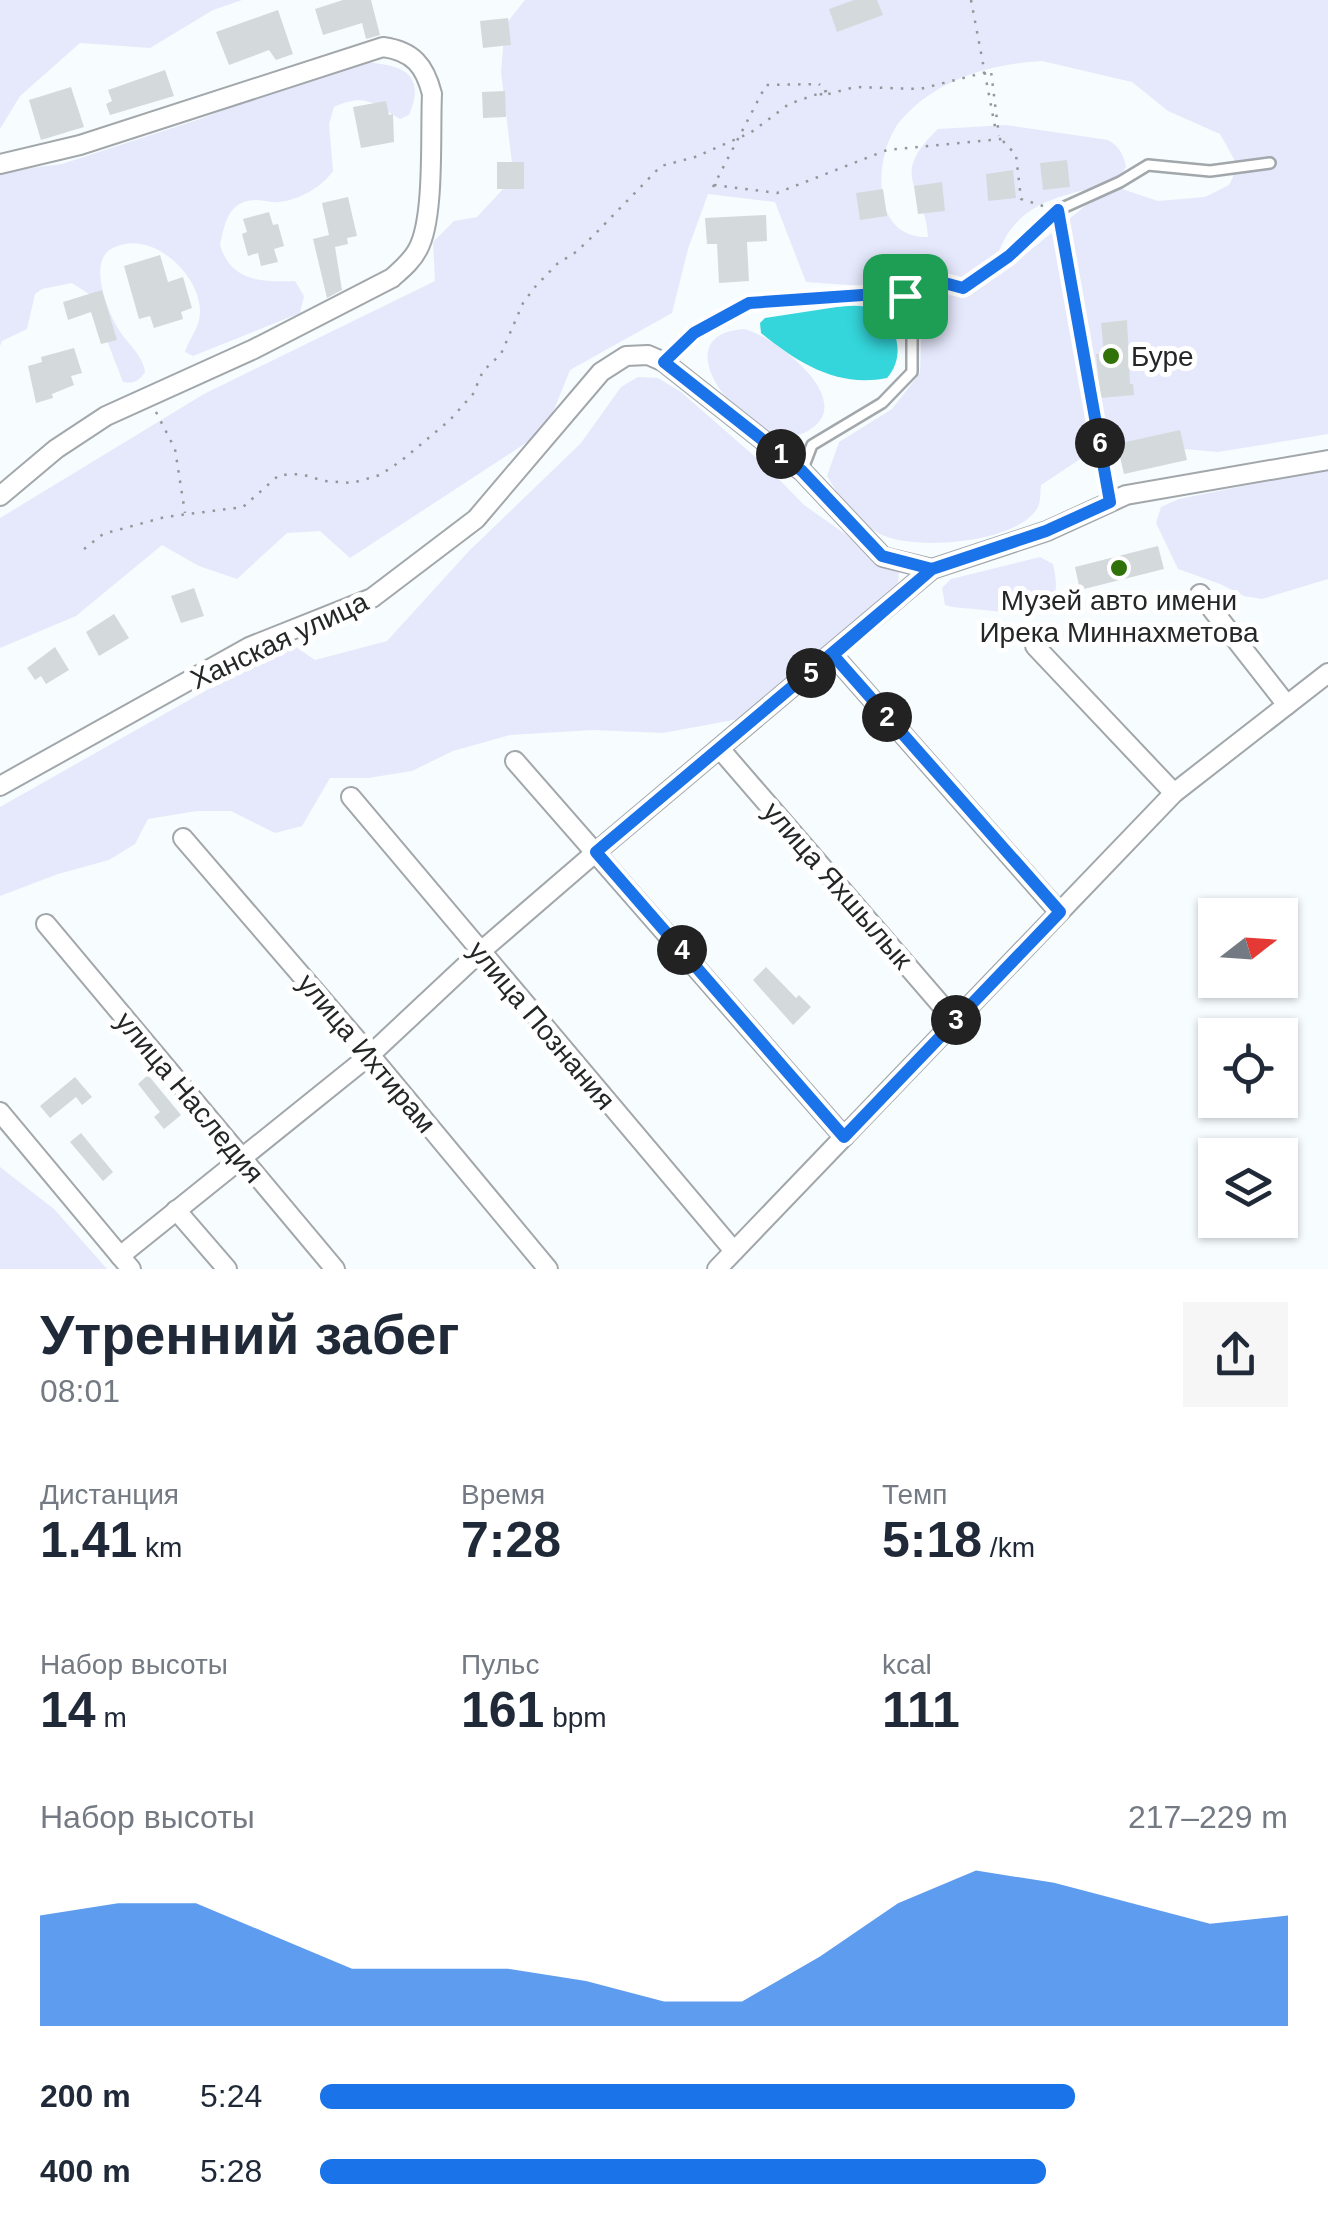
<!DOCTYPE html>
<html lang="ru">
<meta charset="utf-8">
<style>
body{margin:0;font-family:Helvetica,sans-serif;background:#f6f6f7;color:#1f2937;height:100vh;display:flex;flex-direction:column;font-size:38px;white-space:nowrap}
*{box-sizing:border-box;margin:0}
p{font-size:32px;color:#747a83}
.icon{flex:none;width:55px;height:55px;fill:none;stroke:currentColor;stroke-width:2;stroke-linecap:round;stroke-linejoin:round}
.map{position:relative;height:1269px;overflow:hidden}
.drawer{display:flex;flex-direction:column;background:#fff;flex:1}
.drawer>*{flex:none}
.needle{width:65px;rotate:73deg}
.fabs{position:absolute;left:1198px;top:898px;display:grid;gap:20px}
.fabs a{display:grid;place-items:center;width:100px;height:100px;border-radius:0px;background:#fff;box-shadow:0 2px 8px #0004;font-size:50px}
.pin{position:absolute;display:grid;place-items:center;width:85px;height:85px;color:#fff;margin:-42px;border-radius:20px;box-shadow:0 5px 15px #0006}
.km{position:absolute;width:50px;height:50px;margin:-25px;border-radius:50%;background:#222;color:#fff;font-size:28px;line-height:50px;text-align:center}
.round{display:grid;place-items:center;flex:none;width:105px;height:105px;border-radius:0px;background:#f6f6f7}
.summary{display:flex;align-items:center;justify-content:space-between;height:170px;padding:0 40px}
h1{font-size:55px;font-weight:600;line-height:75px}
.figures{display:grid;grid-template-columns:repeat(3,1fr);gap:15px;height:170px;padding:10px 40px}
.figures div{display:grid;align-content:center}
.figures b{font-size:50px;font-weight:600}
.figures small{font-size:28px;font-weight:400}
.figures p{font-size:28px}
.chart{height:280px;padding:20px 40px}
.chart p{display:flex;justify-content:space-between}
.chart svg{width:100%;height:180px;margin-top:10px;fill:#1a73e8;opacity:.7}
ul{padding:0 40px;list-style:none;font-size:32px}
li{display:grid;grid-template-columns:160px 120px 1fr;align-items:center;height:75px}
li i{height:25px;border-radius:12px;background:#1a73e8}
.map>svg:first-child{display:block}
.green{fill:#e6e9fc;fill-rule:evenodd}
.water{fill:#34d6db}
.building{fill:#d4dadc}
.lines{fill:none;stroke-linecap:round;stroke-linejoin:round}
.service-casing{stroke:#a2a7ab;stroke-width:14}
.minor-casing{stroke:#a2a7ab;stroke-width:22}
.path{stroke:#949799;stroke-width:2.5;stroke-dasharray:2.5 8;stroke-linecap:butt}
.service{stroke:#fff;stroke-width:9}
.minor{stroke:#fff;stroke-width:18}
.path-bridge{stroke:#949799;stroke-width:2.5;stroke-dasharray:2.5 8;stroke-linecap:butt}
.route-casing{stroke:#fff;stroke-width:20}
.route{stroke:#1a73e8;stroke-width:12}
.poi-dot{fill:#307108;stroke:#fff;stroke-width:4}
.labels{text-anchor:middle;stroke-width:10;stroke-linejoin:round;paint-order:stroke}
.poi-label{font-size:28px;fill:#242627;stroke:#fff;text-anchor:start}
.street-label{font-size:28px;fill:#242627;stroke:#fff}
</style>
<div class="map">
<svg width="1328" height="1269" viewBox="0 0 1328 1269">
<rect width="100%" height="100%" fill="#f7fcfe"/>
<!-- green -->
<g class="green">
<polygon points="0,0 242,0 213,10 150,48 80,43 20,96 0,129"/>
<path d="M525 0H1328V434L1218 452 1106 442 1041 485C1040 492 1041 501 1038 507 1018 544 911 552 878 533 853 518 841 500 827 476L839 442 892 409 920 373 922 314 906 289 806 282 775 202 708 194 688 249 672 313 570 370 546 430 350 558 320 531 287 533 237 579 199 566 162 545 76 616 0 648V518L204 394 435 281 433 242 454 221 477 217 504 188 512 163 501 72 505 25ZM1042 61 1132 82 1168 111 1220 134 1234 159 1233 177 1229 185 1205 197 1158 201 1119 188 1085 206 1012 265 1002 268 995 265C1016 177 1107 203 1126 167 1124 155 1119 146 1108 140L1006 125 938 129C887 178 925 185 928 237 869 240 873 153 901 120 937 79 990 64 1042 61Z"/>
<path d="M364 62C401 65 427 72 409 115L400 119C373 103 365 93 334 107L329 124 333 171C322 187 299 200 279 202 271 203 263 200 255 200 228 201 225 223 220 245 231 282 262 282 295 281L304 296 300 313 193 356 185 352C190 336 201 327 200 309 198 272 149 227 111 249 87 263 109 316 121 333 130 346 143 356 145 372 139 381 134 384 123 382L89 294 72 283 42 289 35 294 27 329 2 341 0 346V172L62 164 200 119 312 75Z"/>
<path d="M744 329C772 335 850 394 816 425 808 432 798 437 788 436 739 434 661 335 744 329Z"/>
<polygon points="638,377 658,378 681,392 768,468 804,505 899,572 898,583 739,719 663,733 593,730 510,735 453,751 412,771 368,778 330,778 302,826 275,833 231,811 197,811 148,819 135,844 109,860 58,874 0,896 0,807 290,643 315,660 387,641 469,551 581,443 621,387"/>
<polygon points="1328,469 1328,579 1262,599 1244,596 1220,584 1178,569 1156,523 1161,507 1179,499"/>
<path d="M1040 557 1053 564C1067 623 1028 615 984 610 971 608 957 609 945 605L942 588 951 579Z"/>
<polygon points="0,1167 54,1209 107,1269 0,1269"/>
</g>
<!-- water -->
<path class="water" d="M850 305 879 308C897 328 906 356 887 378 837 388 798 363 761 333L760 323 765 318Z"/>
<!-- building -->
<g class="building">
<polygon points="343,0 371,0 380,35 366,39 362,23 323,35 315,9"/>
<polygon points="854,0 877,0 883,15 837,32 829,9"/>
<polygon points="278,10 293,54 276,60 269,50 229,65 216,32"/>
<polygon points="508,18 511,45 483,48 480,21"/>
<polygon points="165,70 174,96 110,115 106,104 112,101 108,90"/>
<polygon points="71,87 84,127 41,140 29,100"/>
<polygon points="505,91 506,117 483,118 482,92"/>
<polygon points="386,101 389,115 393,114 394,142 361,148 353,107"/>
<polygon points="1067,160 1070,187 1043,190 1040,163"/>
<rect x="497" y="162" width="27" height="27"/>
<polygon points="1013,170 1016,198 988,201 986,174"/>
<polygon points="942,182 945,211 918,214 914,186"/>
<polygon points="883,189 887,216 860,220 856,193"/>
<polygon points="348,197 357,236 347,238 348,244 335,247 342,290 327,298 313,239 329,235 322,203"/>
<polygon points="269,212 273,225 278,224 284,246 274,249 278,262 261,266 258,253 248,256 242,234 247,232 243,219"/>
<polygon points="766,215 767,241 747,242 749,281 719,283 717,244 707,244 705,218"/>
<polygon points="160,255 168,282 183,277 192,308 181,312 183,319 154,328 150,316 139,319 124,266"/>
<polygon points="102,290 117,340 101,344 91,312 68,320 63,302"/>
<polygon points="1127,320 1130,384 1133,384 1134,395 1100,398 1096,354 1104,354 1101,323"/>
<polygon points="74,348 82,373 71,376 74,385 52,394 53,398 36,403 28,366 42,362 41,357"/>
<polygon points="1180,430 1187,460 1124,474 1117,444"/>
<polygon points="1158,546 1164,569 1080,590 1075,567"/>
<polygon points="194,588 204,616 181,623 171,596"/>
<polygon points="114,614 129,638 99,656 86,632"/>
<polygon points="55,647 69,670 46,684 41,676 35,680 27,668"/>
<polygon points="766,967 796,998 799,995 811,1007 793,1025 753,980"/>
<polygon points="148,1075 181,1115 164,1129 154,1117 160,1112 138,1084"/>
<polygon points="75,1077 92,1097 82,1105 76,1097 50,1118 40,1106"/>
<polygon points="81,1133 113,1172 103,1181 70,1142"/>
</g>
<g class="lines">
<defs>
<g id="service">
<polyline points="905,296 926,278 963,288 1009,256 1058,210 1120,182 1148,165 1210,171 1270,163"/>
<polyline points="1079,324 1110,502"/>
<polyline points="664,362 695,333 749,303 877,294 905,296 912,318 912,372 882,403 812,445 802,471"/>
</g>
<g id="minor">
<path d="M0 164 80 145 383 47C413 51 425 66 432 94 430 133 435 218 418 249 412 261 402 269 392 278L254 349 106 416 56 449 0 496"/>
<polyline points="1200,594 1287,705"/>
<polyline points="1035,646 1174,793"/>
<polyline points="833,655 1059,912"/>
<polyline points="720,749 955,1021"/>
<polyline points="515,761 844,1137"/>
<polyline points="0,786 249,647 372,598 476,519 601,372 626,356 648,355 664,362 802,471 883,557 932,569 1047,531 1126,495 1328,460"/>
<polyline points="351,797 734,1251"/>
<polyline points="183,838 370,1055 548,1269"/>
<polyline points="46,924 335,1269"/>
<polyline points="0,1112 131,1269"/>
<polyline points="176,1210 227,1269"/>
<polyline points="120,1256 370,1055 480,952 596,852 932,569"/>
<polyline points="717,1269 1174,793 1328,673"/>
</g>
</defs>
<!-- service casing -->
<use href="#service" class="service-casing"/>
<!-- minor casing -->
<use href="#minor" class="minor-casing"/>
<!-- path -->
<g class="path">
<polyline points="821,93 821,96 855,87 920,89 991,71 999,136"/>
<polyline points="1003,141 1016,155 1021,199 1043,206"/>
<polyline points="714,185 777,193 887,150 1002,139"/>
<polyline points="713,187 766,85 818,84"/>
<polyline points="1061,223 1077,313"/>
<polyline points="156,412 175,449 185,513"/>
<polyline points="84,549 103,534 165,517 243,507 279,475 301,474 324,481 352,483 380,475 401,461 450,420 473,394 483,371 501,354 523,303 535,287 557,264 576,252 596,233 661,166 695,157 750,133 789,104 826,91 819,84"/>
</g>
<!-- service -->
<use href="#service" class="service"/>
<!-- minor -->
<use href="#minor" class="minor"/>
<!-- path-bridge -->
<polyline class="path-bridge" points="971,0 996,132"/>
</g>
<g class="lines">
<defs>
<polyline id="route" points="905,296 877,294 749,303 694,333 664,362 802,471 882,556 932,569 833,655 1060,912 844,1137 596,852 932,569 1046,531 1110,502 1058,210 1009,256 963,288 926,278 905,296"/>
</defs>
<!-- route casing -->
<use href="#route" class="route-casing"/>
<!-- route -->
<use href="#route" class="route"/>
</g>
<!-- markers -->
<g class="poi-dot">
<circle cx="1111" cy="356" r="10"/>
<circle cx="1119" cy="568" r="10"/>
</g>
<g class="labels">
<!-- poi labels -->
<g class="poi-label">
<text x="1131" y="366">Буре</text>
<text x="1119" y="610" text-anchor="middle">Музей авто имени<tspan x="1119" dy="32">Ирека Миннахметова</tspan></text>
</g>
<!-- street labels -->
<g class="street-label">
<text transform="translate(279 640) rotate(-25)" y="10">Ханская улица</text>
<text transform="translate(838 885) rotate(49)" y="10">улица Яхшылык</text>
<text transform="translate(542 1025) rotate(50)" y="10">улица Познания</text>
<text transform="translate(367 1053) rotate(50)" y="10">улица Ихтирам</text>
<text transform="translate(190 1097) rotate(50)" y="10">улица Наследия</text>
</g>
</g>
</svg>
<div class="fabs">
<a><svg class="needle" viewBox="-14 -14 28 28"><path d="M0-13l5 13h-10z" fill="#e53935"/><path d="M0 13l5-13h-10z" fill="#747a83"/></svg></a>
<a><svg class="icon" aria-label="locate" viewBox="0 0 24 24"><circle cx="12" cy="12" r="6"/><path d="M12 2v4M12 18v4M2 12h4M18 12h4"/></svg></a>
<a><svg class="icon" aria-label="layers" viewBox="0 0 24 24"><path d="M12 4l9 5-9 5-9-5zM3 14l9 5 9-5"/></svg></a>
</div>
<div class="pin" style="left:905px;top:296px;background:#1e9e55"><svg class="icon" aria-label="arrive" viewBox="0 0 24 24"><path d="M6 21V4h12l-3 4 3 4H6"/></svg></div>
<b class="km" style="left:781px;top:454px">1</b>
<b class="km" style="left:887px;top:717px">2</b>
<b class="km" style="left:956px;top:1020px">3</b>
<b class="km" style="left:682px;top:950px">4</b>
<b class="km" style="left:811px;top:673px">5</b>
<b class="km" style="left:1100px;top:443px">6</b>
</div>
<section class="drawer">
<div class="summary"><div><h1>Утренний забег</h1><p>08:01</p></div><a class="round"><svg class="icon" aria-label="share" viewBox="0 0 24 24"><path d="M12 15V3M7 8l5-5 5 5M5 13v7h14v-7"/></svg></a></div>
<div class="figures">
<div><p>Дистанция</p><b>1.41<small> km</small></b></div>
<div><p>Время</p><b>7:28</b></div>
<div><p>Темп</p><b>5:18<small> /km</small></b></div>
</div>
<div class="figures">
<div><p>Набор высоты</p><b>14<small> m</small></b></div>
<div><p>Пульс</p><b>161<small> bpm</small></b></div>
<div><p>kcal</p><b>111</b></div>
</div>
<div class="chart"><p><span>Набор высоты</span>217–229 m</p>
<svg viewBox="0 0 160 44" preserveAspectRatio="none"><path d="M0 44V17L10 14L20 14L30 22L40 30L50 30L60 30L70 33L80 38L90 38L100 27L110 14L120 6L130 9L140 14L150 19L160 17V44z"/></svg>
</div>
<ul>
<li><b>200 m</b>5:24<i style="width:78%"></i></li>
<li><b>400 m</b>5:28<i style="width:75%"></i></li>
</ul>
</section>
